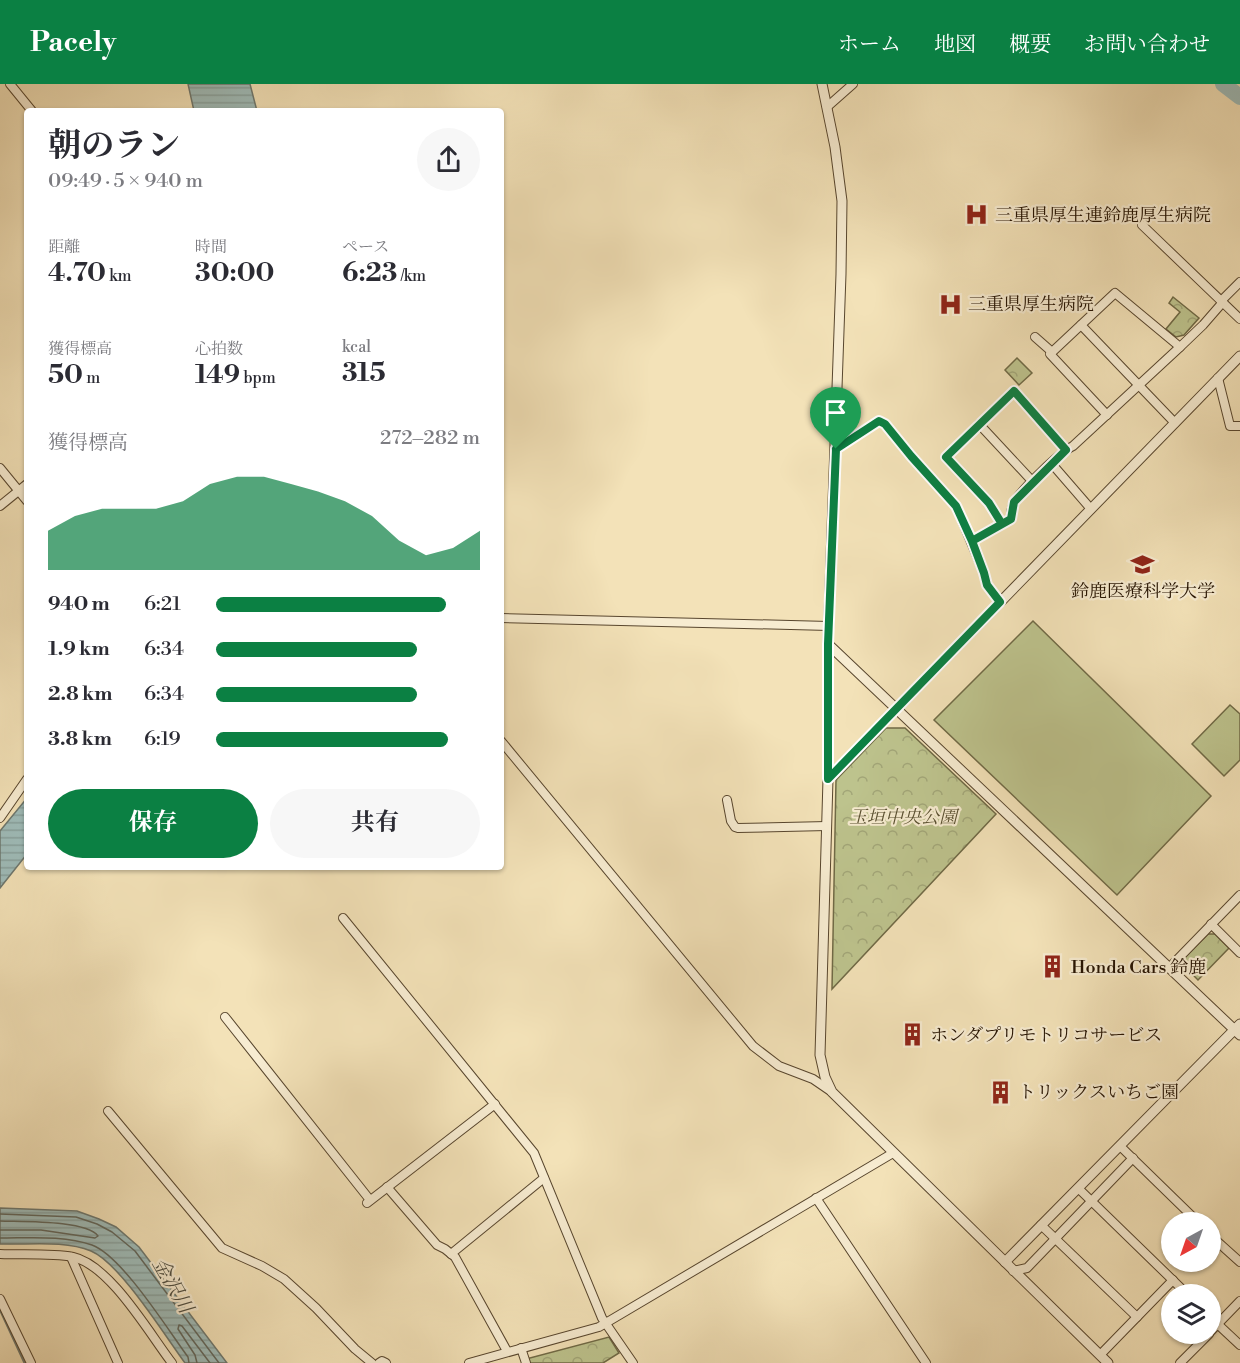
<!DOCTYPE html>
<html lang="ja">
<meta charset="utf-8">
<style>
body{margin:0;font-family:"Libre Bodoni","Noto Serif JP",serif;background:#f7f7f7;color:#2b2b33;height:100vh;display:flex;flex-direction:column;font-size:22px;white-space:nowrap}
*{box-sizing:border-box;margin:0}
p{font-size:20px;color:#7c7c81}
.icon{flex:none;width:33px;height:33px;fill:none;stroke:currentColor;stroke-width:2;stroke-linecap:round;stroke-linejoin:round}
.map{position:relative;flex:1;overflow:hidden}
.drawer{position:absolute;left:24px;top:24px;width:480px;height:762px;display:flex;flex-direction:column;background:#fff;border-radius:6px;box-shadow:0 2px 4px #0004}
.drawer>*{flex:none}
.needle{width:39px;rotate:220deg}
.fabs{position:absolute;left:1161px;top:1128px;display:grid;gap:12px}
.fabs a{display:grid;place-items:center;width:60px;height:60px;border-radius:50%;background:#fff;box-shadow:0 2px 4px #0004;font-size:30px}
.pin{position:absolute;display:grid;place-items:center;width:51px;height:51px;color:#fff;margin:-62px -26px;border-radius:50% 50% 50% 0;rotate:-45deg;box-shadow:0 0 6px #0007}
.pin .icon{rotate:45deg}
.round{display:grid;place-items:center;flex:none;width:63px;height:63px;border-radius:32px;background:#f7f7f7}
.overview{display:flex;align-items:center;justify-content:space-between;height:102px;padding:0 24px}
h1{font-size:33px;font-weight:700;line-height:45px}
.metrics{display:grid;grid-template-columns:repeat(3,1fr);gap:9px;height:102px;padding:6px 24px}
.metrics div{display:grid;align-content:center}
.metrics b{font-size:26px;font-weight:700}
.metrics small{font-size:16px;font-weight:400}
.metrics p{font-size:16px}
.chart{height:168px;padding:12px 24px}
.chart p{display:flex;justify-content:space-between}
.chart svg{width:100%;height:108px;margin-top:6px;fill:#0b8043;opacity:.7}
.cta{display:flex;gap:12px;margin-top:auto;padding:12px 24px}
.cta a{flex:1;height:69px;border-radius:36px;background:#0b8043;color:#fff;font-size:24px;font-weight:700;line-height:69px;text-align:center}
.cta a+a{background:#f7f7f7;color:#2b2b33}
ul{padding:0 24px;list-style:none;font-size:20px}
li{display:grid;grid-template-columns:96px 72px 1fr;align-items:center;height:45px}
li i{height:15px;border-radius:8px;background:#0b8043}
header{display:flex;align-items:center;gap:36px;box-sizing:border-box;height:84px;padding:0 30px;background:#0b8043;color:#fff}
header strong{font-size:28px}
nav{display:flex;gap:33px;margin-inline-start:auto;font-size:21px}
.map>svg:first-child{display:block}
.park{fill:url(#park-crowns);stroke:#706a46;stroke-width:1.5}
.garden{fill:#bdc38d;stroke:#706a46;stroke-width:1.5}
.water{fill:url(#water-rules);stroke:#6e786f;stroke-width:1.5}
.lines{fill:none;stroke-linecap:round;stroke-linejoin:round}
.shore{stroke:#62675c;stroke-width:1.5}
.stream{stroke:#6e786f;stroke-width:3}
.river{stroke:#9fbcb9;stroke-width:16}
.minor-casing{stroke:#58462e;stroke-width:10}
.tertiary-casing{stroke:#58462e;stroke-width:11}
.minor{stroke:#f7ecd1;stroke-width:8}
.tertiary{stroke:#f7ecd1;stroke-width:9}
.route-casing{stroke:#fff;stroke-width:12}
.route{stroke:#0b8043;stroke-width:8}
.labels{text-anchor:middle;stroke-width:4.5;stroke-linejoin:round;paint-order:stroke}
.poi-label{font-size:18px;fill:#241200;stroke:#f7ecd1;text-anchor:start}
.park-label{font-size:18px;font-style:italic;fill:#5a5031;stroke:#f7ecd1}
.water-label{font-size:20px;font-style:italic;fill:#4f4e41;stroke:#f7ecd1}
</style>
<header>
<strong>Pacely</strong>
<nav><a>ホーム</a><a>地図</a><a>概要</a><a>お問い合わせ</a></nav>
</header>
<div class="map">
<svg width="1240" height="1279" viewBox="0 0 1240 1279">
<defs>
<pattern id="park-crowns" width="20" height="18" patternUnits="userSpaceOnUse" patternTransform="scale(1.5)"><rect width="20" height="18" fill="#bdc38d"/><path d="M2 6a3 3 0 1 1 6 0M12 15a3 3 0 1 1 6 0" fill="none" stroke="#a2a678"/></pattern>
<pattern id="water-rules" width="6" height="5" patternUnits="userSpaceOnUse" patternTransform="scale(1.5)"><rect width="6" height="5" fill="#9fbcb9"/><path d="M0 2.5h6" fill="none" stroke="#89a19d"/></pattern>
</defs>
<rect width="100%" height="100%" fill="#f3e2b8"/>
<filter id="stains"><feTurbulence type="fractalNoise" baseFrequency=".00333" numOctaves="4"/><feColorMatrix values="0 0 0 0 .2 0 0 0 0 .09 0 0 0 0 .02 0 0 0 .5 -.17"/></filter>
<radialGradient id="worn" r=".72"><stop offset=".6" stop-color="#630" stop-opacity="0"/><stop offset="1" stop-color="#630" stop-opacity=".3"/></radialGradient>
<!-- park -->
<g class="park">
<polygon points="1173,213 1199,234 1184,251 1176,253 1166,245 1180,228 1169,219"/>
<polygon points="1017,274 1032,289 1019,301 1005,286"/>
<polygon points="886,644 905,644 996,730 832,905 836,696"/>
<polygon points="1208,850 1215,850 1229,864 1198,896 1183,881 1182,876"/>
<polygon points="609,1253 619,1269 603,1279 527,1279 526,1275"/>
</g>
<!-- garden -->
<g class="garden">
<polygon points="1033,537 1211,712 1117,811 934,636"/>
<polygon points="1230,621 1240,630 1240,676 1224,692 1192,660"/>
</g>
<!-- water -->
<g class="water">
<polygon points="188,0 250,0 257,27 194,27"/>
<polygon points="27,714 27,770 0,804 0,747"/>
<path d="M0 1124 77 1127 99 1135 116 1143 139 1163 227 1279H185C165 1252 120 1179 91 1167 64 1156 29 1161 0 1160Z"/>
</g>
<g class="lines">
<!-- shore -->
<g class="shore">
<polyline points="0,1130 76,1133 97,1140 112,1148 135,1167 219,1279"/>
<path d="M0 1137C21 1138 86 1136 98 1152L95 1154 41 1146H0"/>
<path d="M0 1154C30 1154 64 1151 92 1161 122 1172 168 1246 188 1273L189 1279"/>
<polyline points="197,1279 195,1271 178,1245 179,1241 182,1242 210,1279"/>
</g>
<!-- stream -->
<polyline class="stream" points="0,1225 25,1279"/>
<!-- river -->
<polyline class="river" points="1223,0 1240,13"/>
<defs>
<g id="minor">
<polyline points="10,0 32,27"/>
<polyline points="827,23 853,0"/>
<polyline points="1142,141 1240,235"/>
<polyline points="1221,217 1240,198"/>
<polyline points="1081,241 1175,339"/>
<polyline points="1035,253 1052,268"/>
<polyline points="1218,294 1230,342 1240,342"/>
<polyline points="1107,331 1050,270 1115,209 1180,263 1203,241 1223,218"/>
<polyline points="979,340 1033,398"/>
<polyline points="836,365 879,337 885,340 911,372 956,422 984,489 987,501 1000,518"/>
<polyline points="1052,380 1091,425"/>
<polyline points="0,384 27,417"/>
<polyline points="0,422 27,400"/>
<polyline points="1002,440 989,419 946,373 1014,307 1066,366"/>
<path d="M972 457 1011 435C1011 429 1011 423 1015 417 1024 403 1058 370 1073 362L1180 263"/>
<polyline points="501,534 829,542"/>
<polyline points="501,657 753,962 779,982 813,995 832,1008"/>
<polyline points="727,716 731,737 735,743 738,744 827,742"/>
<polyline points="0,734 27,695"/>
<polyline points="343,834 534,1069 602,1234 633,1279"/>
<polyline points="1211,840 1240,869"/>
<polyline points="1169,884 1240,811"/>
<polyline points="225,933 370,1116"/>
<polyline points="108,1027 222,1164 262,1182 284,1195 316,1224 355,1265 372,1279"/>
<polyline points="1120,1062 1198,1138"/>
<polyline points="387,1103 437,1161 445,1165 455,1173 507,1267"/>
<polyline points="1079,1105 1187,1210"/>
<polyline points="816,1114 926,1279"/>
<polyline points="367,1119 495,1020"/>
<polyline points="1041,1141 1137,1233"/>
<polyline points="1210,1151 1240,1178"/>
<path d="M0 1170C23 1171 52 1169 73 1173 110 1181 149 1249 172 1279"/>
<polyline points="451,1170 544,1094"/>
<polyline points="71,1173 118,1279"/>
<polyline points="1013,1187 1027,1184 1133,1074"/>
<polyline points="0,1215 31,1279"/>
<polyline points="1210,1233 1240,1261"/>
<polyline points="1210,1248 1240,1217"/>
<polyline points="521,1264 526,1279"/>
<polyline points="1100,1271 1173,1196"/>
<polyline points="379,1279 382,1277 386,1279"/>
<polyline points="469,1279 599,1243 893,1069"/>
<polyline points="1180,1279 1209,1250"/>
</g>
<g id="tertiary">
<polyline points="822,0 835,63 842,117 841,190 828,560 828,695 820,971 825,993 832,1008 1108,1279"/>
<polyline points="828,560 1240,951"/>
<polyline points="828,695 1240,272"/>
<polyline points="1005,1178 1240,940"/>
</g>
</defs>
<!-- minor casing -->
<use href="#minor" class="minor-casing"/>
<!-- tertiary casing -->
<use href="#tertiary" class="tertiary-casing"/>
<!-- minor -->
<use href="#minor" class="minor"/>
<!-- tertiary -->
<use href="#tertiary" class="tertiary"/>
</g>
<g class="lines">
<defs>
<polyline id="route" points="836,365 828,560 828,695 1000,518 987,501 984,489 972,457 1011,435 1014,418 1066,366 1014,307 946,373 989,419 1002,440 972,457 956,422 911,372 885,340 879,337 836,365"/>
</defs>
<!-- route casing -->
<use href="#route" class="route-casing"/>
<!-- route -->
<use href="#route" class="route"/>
</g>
<!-- icons -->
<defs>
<symbol id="hospital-bare" viewBox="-9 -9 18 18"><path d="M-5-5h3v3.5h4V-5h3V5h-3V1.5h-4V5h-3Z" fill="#8f2418" stroke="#f7ecd1" stroke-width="2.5" paint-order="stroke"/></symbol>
<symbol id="university-bare" viewBox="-9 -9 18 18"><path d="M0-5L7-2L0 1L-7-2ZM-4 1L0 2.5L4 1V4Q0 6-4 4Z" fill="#8f2418" stroke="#f7ecd1" stroke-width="2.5" paint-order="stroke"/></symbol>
<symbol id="building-bare" viewBox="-9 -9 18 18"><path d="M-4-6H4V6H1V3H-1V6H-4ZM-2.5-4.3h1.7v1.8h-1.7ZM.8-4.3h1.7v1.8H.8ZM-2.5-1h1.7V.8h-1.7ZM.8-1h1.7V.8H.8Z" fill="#8f2418" stroke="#f7ecd1" stroke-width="2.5" paint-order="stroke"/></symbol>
</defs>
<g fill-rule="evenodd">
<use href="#hospital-bare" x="960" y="114" width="33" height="33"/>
<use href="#hospital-bare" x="934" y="204" width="33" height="33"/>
<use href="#university-bare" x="1126" y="464" width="33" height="33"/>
<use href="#building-bare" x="1036" y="866" width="33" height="33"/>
<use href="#building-bare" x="896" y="934" width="33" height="33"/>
<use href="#building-bare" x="984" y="992" width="33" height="33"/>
</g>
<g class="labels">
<!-- poi labels -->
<g class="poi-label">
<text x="995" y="137">三重県厚生連鈴鹿厚生病院</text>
<text x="968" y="226">三重県厚生病院</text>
<text x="1143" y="513" text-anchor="middle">鈴鹿医療科学大学</text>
<text x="1071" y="889">Honda Cars 鈴鹿</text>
<text x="930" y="957">ホンダプリモトリコサービス</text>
<text x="1018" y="1014">トリックスいちご園</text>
</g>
<!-- park labels -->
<g class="park-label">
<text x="903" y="739">玉垣中央公園</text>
</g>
<!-- water labels -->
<g class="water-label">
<text transform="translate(173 1201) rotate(60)" y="7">金沢川</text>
</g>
</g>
<rect width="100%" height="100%" filter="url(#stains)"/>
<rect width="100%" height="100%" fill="url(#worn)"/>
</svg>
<div class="fabs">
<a><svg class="needle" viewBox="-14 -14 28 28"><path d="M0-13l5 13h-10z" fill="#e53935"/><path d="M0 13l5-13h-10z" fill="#7c7c81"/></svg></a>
<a><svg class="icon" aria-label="layers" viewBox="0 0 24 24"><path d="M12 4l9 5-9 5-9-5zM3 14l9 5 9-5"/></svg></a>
</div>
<div class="pin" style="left:836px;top:365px;background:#1e9e55"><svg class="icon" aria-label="arrive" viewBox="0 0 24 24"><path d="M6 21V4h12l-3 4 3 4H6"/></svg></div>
<section class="drawer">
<div class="overview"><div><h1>朝のラン</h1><p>09:49 · 5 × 940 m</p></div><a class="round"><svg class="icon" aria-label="share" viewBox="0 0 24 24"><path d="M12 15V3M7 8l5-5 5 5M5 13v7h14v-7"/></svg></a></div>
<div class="metrics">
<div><p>距離</p><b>4.70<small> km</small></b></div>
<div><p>時間</p><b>30:00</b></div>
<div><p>ペース</p><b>6:23<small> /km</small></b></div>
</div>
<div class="metrics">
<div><p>獲得標高</p><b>50<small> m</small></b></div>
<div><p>心拍数</p><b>149<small> bpm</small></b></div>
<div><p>kcal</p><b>315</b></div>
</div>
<div class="chart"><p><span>獲得標高</span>272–282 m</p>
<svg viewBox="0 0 160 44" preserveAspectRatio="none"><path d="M0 44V28L10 22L20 19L30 19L40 19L50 16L60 9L70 6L80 6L90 9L100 12L110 16L120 22L130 32L140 38L150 35L160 28V44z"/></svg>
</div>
<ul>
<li><b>940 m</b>6:21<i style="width:87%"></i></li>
<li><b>1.9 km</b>6:34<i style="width:76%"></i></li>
<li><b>2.8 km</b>6:34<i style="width:76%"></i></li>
<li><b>3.8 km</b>6:19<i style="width:88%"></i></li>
</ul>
<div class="cta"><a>保存</a><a>共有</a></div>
</section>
</div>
